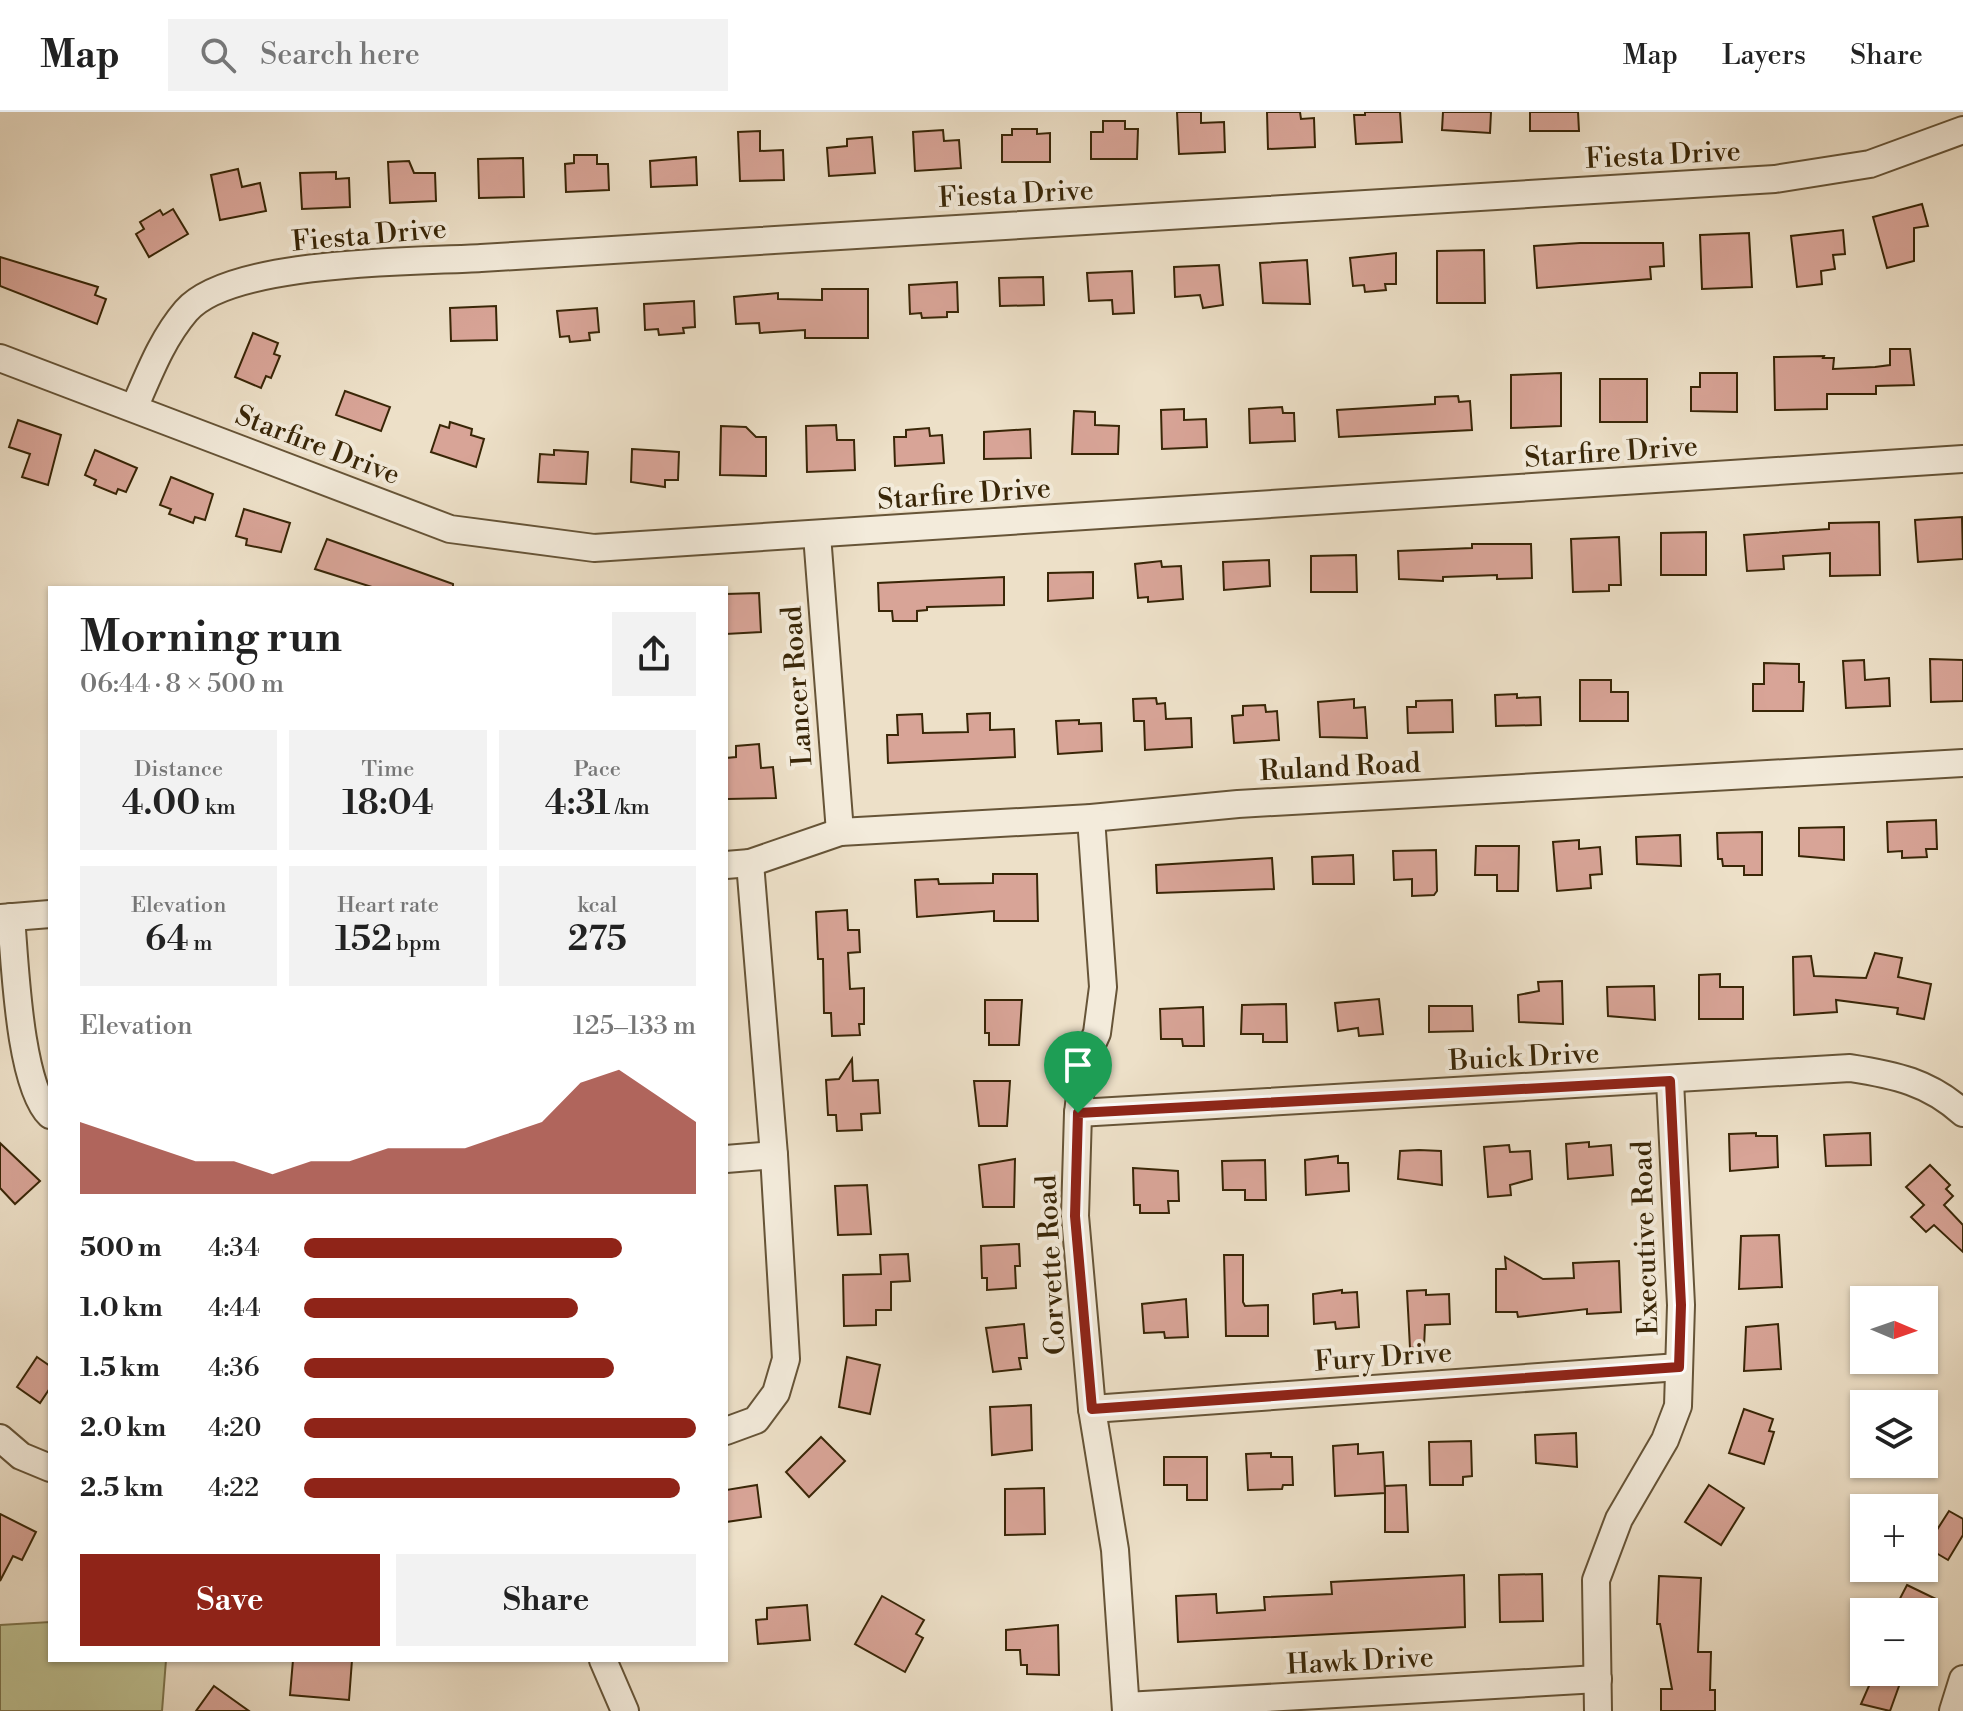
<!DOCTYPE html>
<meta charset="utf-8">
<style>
body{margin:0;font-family:"Libre Bodoni",serif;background:#f2f2f2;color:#222;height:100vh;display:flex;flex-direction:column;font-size:30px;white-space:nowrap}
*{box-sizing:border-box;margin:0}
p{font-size:26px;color:#767676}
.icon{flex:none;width:44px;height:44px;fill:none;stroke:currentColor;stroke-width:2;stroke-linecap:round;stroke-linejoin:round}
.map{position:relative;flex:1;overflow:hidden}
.drawer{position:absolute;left:48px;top:474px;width:680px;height:1076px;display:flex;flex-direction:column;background:#fff;border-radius:0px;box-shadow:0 2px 6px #0004}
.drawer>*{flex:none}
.needle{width:52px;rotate:92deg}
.controls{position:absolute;left:1850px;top:1174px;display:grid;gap:16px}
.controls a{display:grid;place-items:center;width:88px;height:88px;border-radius:0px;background:#fff;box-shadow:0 2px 6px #0004;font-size:40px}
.pin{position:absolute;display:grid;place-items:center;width:68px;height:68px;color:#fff;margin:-82px -34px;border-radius:50% 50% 50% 0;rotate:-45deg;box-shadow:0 0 8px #0007}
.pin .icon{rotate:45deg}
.round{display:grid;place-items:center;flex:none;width:84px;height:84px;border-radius:0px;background:#f2f2f2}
.head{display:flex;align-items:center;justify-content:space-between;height:136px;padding:0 32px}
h1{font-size:44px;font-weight:600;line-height:60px}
.metrics{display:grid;grid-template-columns:repeat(3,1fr);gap:12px;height:136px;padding:8px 32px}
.metrics div{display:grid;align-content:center;border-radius:0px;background:#f2f2f2;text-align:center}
.metrics b{font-size:34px;font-weight:600}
.metrics small{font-size:22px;font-weight:400}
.metrics p{font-size:22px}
.chart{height:224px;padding:16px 32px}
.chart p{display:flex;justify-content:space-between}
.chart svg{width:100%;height:144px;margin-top:8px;fill:#8f2418;opacity:.7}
.primary-button{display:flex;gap:16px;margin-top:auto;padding:16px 32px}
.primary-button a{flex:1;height:92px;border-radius:0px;background:#8f2418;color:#fff;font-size:32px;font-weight:600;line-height:92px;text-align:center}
.primary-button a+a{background:#f2f2f2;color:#222}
ul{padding:0 32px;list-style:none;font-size:26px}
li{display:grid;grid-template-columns:128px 96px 1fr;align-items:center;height:60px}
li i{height:20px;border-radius:10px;background:#8f2418}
header{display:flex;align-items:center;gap:48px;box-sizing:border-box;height:112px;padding:0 40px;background:#fff;border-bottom:2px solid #e0e0e0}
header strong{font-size:38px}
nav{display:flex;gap:44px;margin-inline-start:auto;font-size:28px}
.search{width:560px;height:72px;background:#f2f2f2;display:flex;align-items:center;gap:20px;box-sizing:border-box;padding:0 28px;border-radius:0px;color:#767676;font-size:30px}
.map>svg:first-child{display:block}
.green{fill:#bec192;stroke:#7c744c;stroke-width:2}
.building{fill:#d8a497;stroke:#392607;stroke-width:2}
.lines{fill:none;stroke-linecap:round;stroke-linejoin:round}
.minor-casing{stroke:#665437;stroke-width:30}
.minor{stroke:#f3ebdb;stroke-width:26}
.route-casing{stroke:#fff;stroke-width:16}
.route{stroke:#8f2418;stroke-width:10}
.labels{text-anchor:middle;stroke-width:8;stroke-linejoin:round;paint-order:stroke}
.street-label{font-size:28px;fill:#392607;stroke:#f3ebdb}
</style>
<header>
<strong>Map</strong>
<div class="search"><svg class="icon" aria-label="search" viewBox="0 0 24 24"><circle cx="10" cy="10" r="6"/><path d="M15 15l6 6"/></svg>Search here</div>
<nav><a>Map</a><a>Layers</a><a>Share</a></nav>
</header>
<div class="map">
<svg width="1963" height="1599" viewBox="0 0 1963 1599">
<rect width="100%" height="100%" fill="#ede0c8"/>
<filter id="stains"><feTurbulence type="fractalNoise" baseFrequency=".0025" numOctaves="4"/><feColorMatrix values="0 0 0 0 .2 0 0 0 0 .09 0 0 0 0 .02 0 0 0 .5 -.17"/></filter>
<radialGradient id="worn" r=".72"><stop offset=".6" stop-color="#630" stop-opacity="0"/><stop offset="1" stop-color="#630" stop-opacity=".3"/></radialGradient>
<!-- green -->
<polygon class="green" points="50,1510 50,1548 166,1548 162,1599 0,1599 0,1513"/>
<!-- building -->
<g class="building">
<polygon points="1177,0 1201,0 1201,11 1224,10 1225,40 1179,42"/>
<polygon points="1267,0 1300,0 1301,7 1314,6 1315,35 1268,37"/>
<polygon points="1365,0 1400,0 1402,30 1356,32 1354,3 1365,3"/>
<polygon points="1443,0 1491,0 1490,21 1442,18"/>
<polygon points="1530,0 1578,0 1579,19 1530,19"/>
<polygon points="1103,9 1125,9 1125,17 1138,17 1137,47 1091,47 1091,20 1103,20"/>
<polygon points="1012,17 1037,17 1037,22 1050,21 1050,50 1002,50 1002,23 1012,23"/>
<polygon points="943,18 944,29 959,28 961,56 915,59 913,20"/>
<polygon points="760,19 760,39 783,38 784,68 740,69 738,20"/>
<polygon points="872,25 875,61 829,64 827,36 847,34 847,27"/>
<polygon points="574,43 597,43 597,52 608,52 609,78 566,80 565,52 574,51"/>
<polygon points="696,45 697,73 651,75 650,49"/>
<polygon points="523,46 524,85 479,86 478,47"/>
<polygon points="409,49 414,61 435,61 436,89 390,91 388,50"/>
<polygon points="238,57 242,75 260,71 266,99 220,108 211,63"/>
<polygon points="336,60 336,67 349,66 350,95 302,97 300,61"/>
<polygon points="1922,92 1928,114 1914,116 1914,149 1887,156 1873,105"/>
<polygon points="173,97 188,122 149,145 136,122 144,117 140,110 160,98 163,103"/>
<polygon points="1843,118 1845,142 1833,143 1835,157 1821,159 1822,172 1797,175 1791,124"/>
<polygon points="1749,121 1752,175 1702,177 1700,123"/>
<polygon points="1580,131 1663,131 1664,154 1650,155 1651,167 1537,176 1534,134"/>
<polygon points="1484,138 1485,191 1437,191 1437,139"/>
<polygon points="1396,141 1396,172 1385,172 1386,178 1365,180 1364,173 1353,174 1350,146"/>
<polygon points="0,145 98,175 95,183 106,187 97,212 0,174"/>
<polygon points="1307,148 1310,192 1263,191 1260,151"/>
<polygon points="1219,153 1223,193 1203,196 1200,183 1175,185 1174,155"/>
<polygon points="1132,159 1134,201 1113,202 1112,188 1089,189 1087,161"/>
<polygon points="1043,165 1044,193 1000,194 999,166"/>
<polygon points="957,170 958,200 947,200 947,205 922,206 921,201 910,202 909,173"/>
<polygon points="822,177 868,177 868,226 805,226 805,218 760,221 759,211 736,212 734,185 778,181 778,187 822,188"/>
<polygon points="694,189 695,215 683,216 684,221 659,223 658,217 645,218 644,192"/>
<polygon points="496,194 497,228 451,229 450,196"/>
<polygon points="597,196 599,220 589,221 590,228 570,230 569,224 560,225 557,199"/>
<polygon points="253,221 278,231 274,242 280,244 271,266 266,264 261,276 235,265"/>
<polygon points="1890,237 1910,237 1914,273 1876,274 1876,282 1827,282 1827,297 1775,298 1774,245 1824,244 1823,246 1834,246 1833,257 1875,255 1890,253"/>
<polygon points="1561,261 1561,314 1511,316 1511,263"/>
<polygon points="1700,261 1737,261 1737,300 1691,299 1691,275 1700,275"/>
<rect x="1600" y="267" width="47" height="43"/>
<polygon points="345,279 390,295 381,319 336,303"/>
<polygon points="1458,284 1459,290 1470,289 1472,318 1339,325 1337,298 1435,292 1435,285"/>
<polygon points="1282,295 1283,301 1294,301 1295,329 1250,331 1249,297"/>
<polygon points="1184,297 1184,308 1206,307 1207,335 1162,337 1161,298"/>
<polygon points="1074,299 1095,300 1095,313 1119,314 1118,342 1072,342"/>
<polygon points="18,308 61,323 48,373 22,365 30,342 9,335"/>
<polygon points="450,310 472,317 471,323 484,327 476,355 431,340 440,313 449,316"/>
<polygon points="836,313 837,328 854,328 855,358 807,360 806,314"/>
<polygon points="721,314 746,315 756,325 766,325 766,364 720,363"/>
<polygon points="929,316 930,324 942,323 944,351 895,354 894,325 906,325 906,318"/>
<polygon points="1030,317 1031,346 984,347 984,320"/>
<polygon points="632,337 679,340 678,368 665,368 665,375 631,370"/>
<polygon points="95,338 137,356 126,380 118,377 116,382 94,373 96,368 85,363"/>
<polygon points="554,338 588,340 586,372 538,370 540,342 554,343"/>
<polygon points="171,365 213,382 205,408 195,405 193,411 169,402 171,397 160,393"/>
<polygon points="244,397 290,411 281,440 246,433 247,427 236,424"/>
<polygon points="1962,405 1963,447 1918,450 1915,408"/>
<polygon points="1879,410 1880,463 1830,464 1830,441 1783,444 1784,457 1747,459 1744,423 1829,417 1829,411"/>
<polygon points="1706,420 1706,463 1661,463 1661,421"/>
<polygon points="1619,425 1621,473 1609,473 1609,479 1573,480 1571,427"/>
<polygon points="327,427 453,472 453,476 375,476 315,457"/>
<polygon points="1472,432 1531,432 1532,466 1497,467 1497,463 1443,465 1443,469 1399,467 1398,439 1472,436"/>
<polygon points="1356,443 1357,480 1311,480 1311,444"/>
<polygon points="1269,448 1270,474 1224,478 1223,450"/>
<polygon points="1161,449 1162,455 1181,454 1183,487 1148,490 1148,485 1138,486 1135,452"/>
<polygon points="1093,460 1093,486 1048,489 1048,461"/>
<polygon points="1004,465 1004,493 927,495 927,498 917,499 917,509 893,509 892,499 879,499 878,471"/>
<polygon points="759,481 761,520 726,522 726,482"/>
<polygon points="1930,547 1963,548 1963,589 1931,590"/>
<polygon points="1864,548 1865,568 1889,566 1890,594 1846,596 1843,549"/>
<polygon points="1764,551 1799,552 1799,570 1804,570 1803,599 1753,599 1753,572 1764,572"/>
<polygon points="1580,568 1611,568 1611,580 1628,580 1628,609 1580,609"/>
<polygon points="1517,582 1517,586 1540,585 1541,613 1496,614 1495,583"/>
<polygon points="1156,586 1157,592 1165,591 1166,607 1191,606 1192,635 1145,638 1144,609 1134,609 1133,587"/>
<polygon points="1354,587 1354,596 1365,595 1367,626 1320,625 1318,590"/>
<polygon points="1452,588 1453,620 1408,621 1407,595 1416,595 1416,589"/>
<polygon points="1265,593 1266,600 1277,599 1279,628 1234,631 1232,604 1243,603 1243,594"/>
<polygon points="990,601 990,618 1014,617 1015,645 888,651 887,623 898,623 897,603 922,602 923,621 968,620 967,602"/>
<polygon points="1079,608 1079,612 1101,611 1102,639 1058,642 1056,609"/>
<polygon points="759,632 761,656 773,655 776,686 727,687 726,646 736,645 736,634"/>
<polygon points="1936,708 1937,737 1926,737 1927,745 1902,746 1902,739 1888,740 1887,710"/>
<polygon points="1844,715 1844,748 1799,744 1799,716"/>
<polygon points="1762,720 1762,763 1744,763 1744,754 1723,754 1722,747 1718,747 1717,721"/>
<polygon points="1680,723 1681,754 1637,752 1636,725"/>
<polygon points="1579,728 1579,737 1600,735 1602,762 1590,763 1591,776 1557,779 1553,730"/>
<polygon points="1476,734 1519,734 1518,779 1497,779 1497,763 1475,763"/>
<polygon points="1436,738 1437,779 1434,783 1412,784 1412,767 1394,768 1393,739"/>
<polygon points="1353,743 1354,772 1313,772 1312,745"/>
<polygon points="1272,746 1274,777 1157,781 1156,753"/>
<polygon points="993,762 1037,762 1038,809 994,809 994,799 917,805 915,768 938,767 939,772 993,771"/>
<polygon points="847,798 848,818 859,818 860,840 848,841 850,877 864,876 864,912 859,912 860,923 832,924 831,901 824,901 823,847 818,847 816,800"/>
<polygon points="1875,841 1902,846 1898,865 1931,872 1924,907 1897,902 1898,896 1836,888 1837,900 1794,903 1793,845 1811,844 1814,864 1866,866"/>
<polygon points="1720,862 1720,875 1743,875 1743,907 1699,907 1699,863"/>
<polygon points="1562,869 1563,912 1519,910 1518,883 1539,879 1538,870"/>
<polygon points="1654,874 1655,908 1608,904 1607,875"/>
<polygon points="1379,887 1383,922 1359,924 1358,916 1338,919 1335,891"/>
<polygon points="985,888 1022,888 1019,933 989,933 989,921 985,921"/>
<polygon points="1286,892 1287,930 1263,930 1263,922 1241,922 1242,893"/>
<polygon points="1429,894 1472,894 1473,919 1429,920"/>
<polygon points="1203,895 1204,934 1183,934 1182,927 1161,927 1160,897"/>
<polygon points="852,947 853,969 878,968 880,1001 861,1002 862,1018 837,1019 836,1003 828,1003 826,968 839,967"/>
<polygon points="974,969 1010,969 1007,1014 979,1014"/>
<polygon points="1756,1021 1756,1024 1777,1024 1778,1055 1730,1059 1729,1022"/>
<polygon points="1870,1021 1871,1053 1826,1054 1824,1023"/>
<polygon points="1589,1030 1589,1035 1611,1033 1613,1063 1568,1067 1566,1032"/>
<polygon points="0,1031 40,1069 15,1092 0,1076"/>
<polygon points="1509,1033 1510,1040 1530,1039 1532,1067 1510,1073 1511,1083 1488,1085 1484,1035"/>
<polygon points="1419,1038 1441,1039 1442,1073 1398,1067 1400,1039"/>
<polygon points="1338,1044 1338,1051 1348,1051 1349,1079 1306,1083 1305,1048"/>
<polygon points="1015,1047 1014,1095 983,1095 979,1053"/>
<polygon points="1265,1048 1266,1088 1245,1088 1245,1078 1223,1078 1222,1049"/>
<polygon points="1930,1053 1950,1073 1946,1077 1953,1084 1944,1093 1963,1113 1963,1140 1934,1113 1926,1120 1911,1105 1924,1093 1906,1075"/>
<polygon points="1133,1056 1178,1059 1179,1089 1168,1089 1169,1101 1140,1101 1140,1093 1134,1093"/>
<polygon points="867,1073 871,1122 838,1123 835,1074"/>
<polygon points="1779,1123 1782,1175 1739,1177 1741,1124"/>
<polygon points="1019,1132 1020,1154 1015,1154 1016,1176 987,1178 987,1166 982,1166 981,1134"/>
<polygon points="908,1142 910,1169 891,1170 891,1198 876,1198 876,1213 844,1214 843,1163 881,1162 880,1143"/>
<polygon points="1224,1143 1243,1143 1243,1190 1245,1194 1268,1193 1268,1224 1226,1224"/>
<polygon points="1505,1145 1543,1167 1574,1166 1573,1151 1619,1149 1621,1200 1587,1202 1587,1197 1518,1205 1517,1200 1496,1200 1496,1157 1506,1157"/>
<polygon points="1342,1178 1342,1181 1357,1180 1359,1215 1336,1217 1335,1210 1314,1212 1313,1182"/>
<polygon points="1426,1178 1426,1183 1449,1182 1450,1212 1425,1213 1424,1235 1410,1236 1407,1179"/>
<polygon points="1186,1187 1188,1225 1165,1226 1164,1220 1144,1221 1142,1192"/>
<polygon points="1024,1212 1027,1246 1019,1246 1021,1257 993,1260 986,1216"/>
<polygon points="1778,1212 1781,1257 1744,1259 1746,1215"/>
<polygon points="37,1245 50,1254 50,1276 40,1291 17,1275"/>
<polygon points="847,1245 880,1253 870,1302 839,1295"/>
<polygon points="1031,1293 1032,1338 992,1343 990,1295"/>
<polygon points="1744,1297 1773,1307 1769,1319 1774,1320 1764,1352 1729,1341"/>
<polygon points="1576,1321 1577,1355 1536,1351 1535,1323"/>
<polygon points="821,1325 845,1349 809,1385 786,1360"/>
<polygon points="1471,1329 1472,1364 1463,1365 1463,1373 1430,1373 1429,1330"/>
<polygon points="1358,1332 1358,1342 1383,1340 1385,1381 1335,1384 1333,1334"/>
<polygon points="1271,1341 1271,1345 1292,1345 1293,1373 1283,1373 1282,1377 1248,1378 1246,1342"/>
<polygon points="1164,1345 1207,1345 1207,1388 1187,1388 1187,1373 1164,1373"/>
<polygon points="757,1373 761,1405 726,1410 726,1378"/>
<polygon points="1406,1373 1408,1420 1385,1420 1385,1374"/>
<polygon points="1709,1373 1744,1396 1721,1433 1685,1410"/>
<polygon points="1044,1376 1045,1422 1005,1423 1005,1377"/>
<polygon points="1949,1399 1963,1407 1963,1423 1948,1448 1926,1435"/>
<polygon points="0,1402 36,1420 22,1448 13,1444 0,1469"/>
<polygon points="1542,1462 1543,1509 1500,1510 1499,1463"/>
<polygon points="1464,1463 1465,1515 1178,1530 1176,1484 1216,1482 1217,1501 1265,1498 1264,1485 1332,1482 1331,1470"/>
<polygon points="1659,1464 1701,1466 1698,1540 1711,1540 1710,1578 1715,1578 1715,1599 1661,1599 1661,1577 1672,1577 1660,1512 1657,1512"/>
<polygon points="1907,1473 1936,1487 1930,1500 1893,1500"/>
<polygon points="882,1484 924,1508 916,1522 923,1526 905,1560 855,1532"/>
<polygon points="807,1493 810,1528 758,1532 756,1508 767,1507 767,1496"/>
<polygon points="1058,1513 1059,1563 1027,1562 1027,1553 1021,1553 1020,1538 1006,1538 1006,1518"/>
<polygon points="293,1548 352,1548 349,1588 290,1583"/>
<polygon points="1875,1560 1904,1560 1890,1599 1861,1592"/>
<polygon points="214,1574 249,1599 196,1599"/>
</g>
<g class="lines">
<defs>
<g id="minor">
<polyline points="0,246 450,417 594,436 1963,347"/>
<path d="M134 296C149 262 162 227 186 199 230 148 413 150 481 146L1775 67 1870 52 1963 18"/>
<polyline points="817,423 840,720"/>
<polyline points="1091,706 1103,875 1097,921 1084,950 1078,1001 1075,1104 1092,1297 1115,1438 1126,1599"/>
<polyline points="726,753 750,751 840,720 1091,706 1238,692 1963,651"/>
<path d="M11 805C15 850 19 973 50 1003"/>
<polyline points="0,806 50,802"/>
<path d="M1078 1001 1850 956C1895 963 1929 970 1963 1001"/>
<polyline points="726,1047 774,1043"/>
<polyline points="1092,1297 1679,1255"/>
<polyline points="726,1319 756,1308 776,1281 786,1247 774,1043 750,751"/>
<polyline points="0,1326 21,1344 50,1356"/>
<polyline points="603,1548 625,1599"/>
<polyline points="1126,1594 1598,1567"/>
<polyline points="1598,1599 1596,1468 1619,1407 1665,1328 1678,1294 1681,1193 1670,969"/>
<polyline points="1953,1599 1963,1567"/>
</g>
</defs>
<!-- minor casing -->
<use href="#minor" class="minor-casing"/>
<!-- minor -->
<use href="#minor" class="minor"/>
</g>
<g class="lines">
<defs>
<polygon id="route" points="1670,969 1681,1193 1679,1255 1092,1297 1075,1104 1078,1001"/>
</defs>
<!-- route casing -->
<use href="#route" class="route-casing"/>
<!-- route -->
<use href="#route" class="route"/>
</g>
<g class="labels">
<!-- street labels -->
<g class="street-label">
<text transform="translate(1663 42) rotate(-3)" y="10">Fiesta Drive</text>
<text transform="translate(1016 81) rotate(-3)" y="10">Fiesta Drive</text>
<text transform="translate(369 122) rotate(-5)" y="10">Fiesta Drive</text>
<text transform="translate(318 332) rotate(21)" y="10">Starfire Drive</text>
<text transform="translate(1611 339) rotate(-4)" y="10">Starfire Drive</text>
<text transform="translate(964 381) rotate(-4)" y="10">Starfire Drive</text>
<text transform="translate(796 574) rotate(-94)" y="10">Lancer Road</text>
<text transform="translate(1340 654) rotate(-3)" y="10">Ruland Road</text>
<text transform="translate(1524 944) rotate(-3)" y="10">Buick Drive</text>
<text transform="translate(1644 1126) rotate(-92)" y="10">Executive Road</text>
<text transform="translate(1050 1153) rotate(-93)" y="10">Corvette Road</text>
<text transform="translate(1383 1244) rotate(-4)" y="10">Fury Drive</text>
<text transform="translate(1360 1548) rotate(-3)" y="10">Hawk Drive</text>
</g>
</g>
<rect width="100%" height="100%" filter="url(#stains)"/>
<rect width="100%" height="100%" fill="url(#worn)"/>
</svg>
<div class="controls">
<a><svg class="needle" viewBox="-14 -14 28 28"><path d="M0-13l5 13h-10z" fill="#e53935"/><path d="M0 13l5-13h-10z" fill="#767676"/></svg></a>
<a><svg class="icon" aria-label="layers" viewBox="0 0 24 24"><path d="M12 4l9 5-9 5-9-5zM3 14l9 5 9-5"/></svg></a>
<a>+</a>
<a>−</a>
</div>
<div class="pin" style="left:1078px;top:1001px;background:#1e9e55"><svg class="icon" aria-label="arrive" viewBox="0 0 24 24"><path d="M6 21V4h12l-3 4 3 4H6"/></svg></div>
<section class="drawer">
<div class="head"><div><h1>Morning run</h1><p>06:44 · 8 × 500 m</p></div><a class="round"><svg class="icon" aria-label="share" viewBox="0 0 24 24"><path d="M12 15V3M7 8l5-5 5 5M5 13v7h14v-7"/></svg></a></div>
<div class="metrics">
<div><p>Distance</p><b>4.00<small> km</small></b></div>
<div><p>Time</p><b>18:04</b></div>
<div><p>Pace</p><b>4:31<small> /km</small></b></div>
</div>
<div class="metrics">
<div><p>Elevation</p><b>64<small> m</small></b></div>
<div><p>Heart rate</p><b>152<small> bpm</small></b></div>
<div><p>kcal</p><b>275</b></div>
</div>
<div class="chart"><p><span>Elevation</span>125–133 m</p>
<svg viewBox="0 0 160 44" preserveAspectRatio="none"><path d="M0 44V22L10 26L20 30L30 34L40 34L50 38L60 34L70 34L80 30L90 30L100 30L110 26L120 22L130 10L140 6L150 14L160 22V44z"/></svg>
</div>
<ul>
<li><b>500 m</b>4:34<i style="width:81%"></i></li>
<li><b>1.0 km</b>4:44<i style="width:70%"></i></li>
<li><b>1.5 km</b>4:36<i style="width:79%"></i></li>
<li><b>2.0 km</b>4:20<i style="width:100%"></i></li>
<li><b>2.5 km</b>4:22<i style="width:96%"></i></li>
</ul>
<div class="primary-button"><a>Save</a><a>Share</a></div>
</section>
</div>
